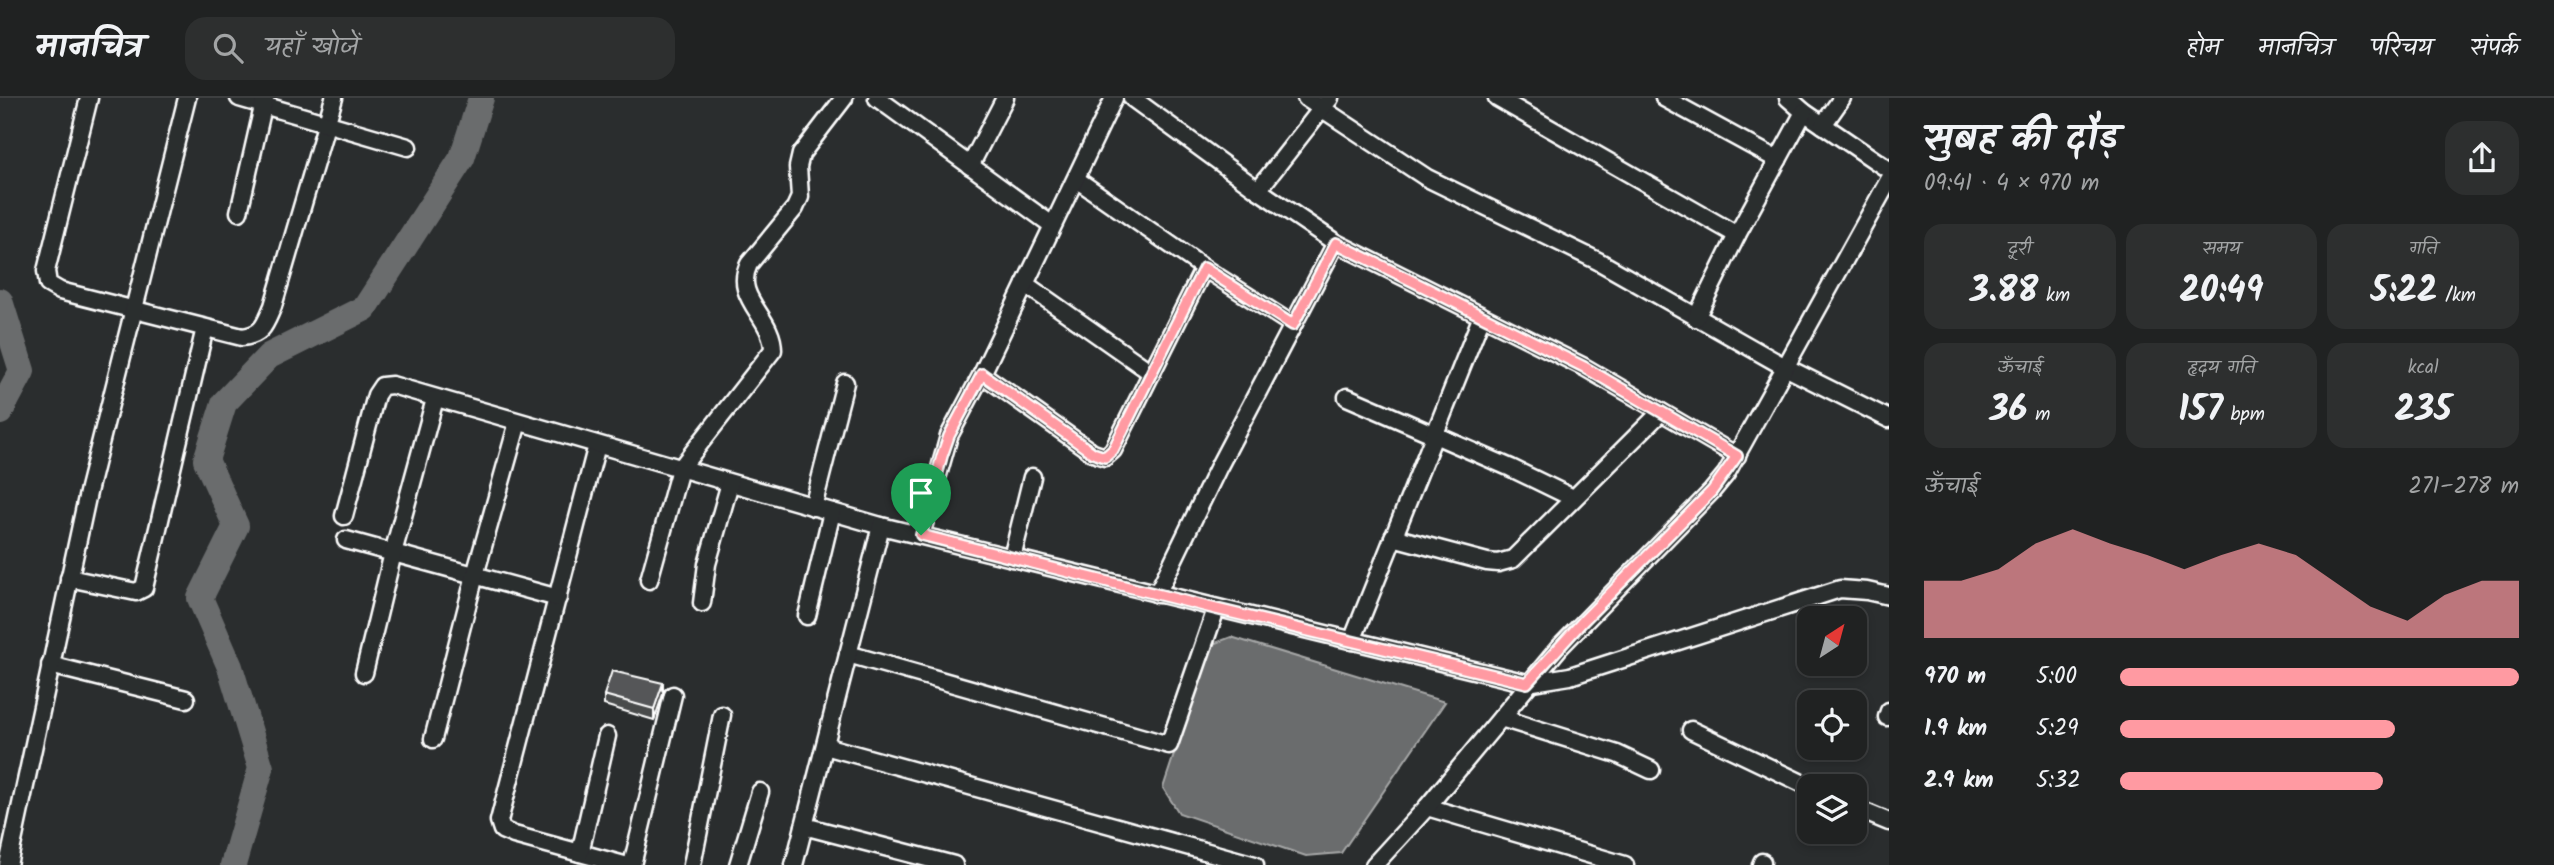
<!DOCTYPE html>
<html lang="hi">
<meta charset="utf-8">
<style>
body{margin:0;font-family:Kalam,"Playpen Sans Deva",sans-serif;background:#2d2f2f;color:#f1f3f6;height:100vh;display:flex;flex-direction:column;font-size:26px;white-space:nowrap}
*{box-sizing:border-box;margin:0}
p{font-size:23px;color:#a2a4a5}
.icon{flex:none;width:38px;height:38px;fill:none;stroke:currentColor;stroke-width:2;stroke-linecap:round;stroke-linejoin:round}
.map{position:relative;flex:1;overflow:hidden}
.details{display:flex;flex-direction:column;background:#202222;width:665px}
.details>*{flex:none}
.needle{width:46px;rotate:36deg}
.fabs{position:absolute;left:1797px;top:508px;display:grid;gap:14px}
.fabs a{display:grid;place-items:center;width:70px;height:70px;border-radius:14px;background:#202222;box-shadow:0 4px 10px #0003,0 0 0 2px #3d3f40;font-size:35px}
.pin{position:absolute;display:grid;place-items:center;width:60px;height:60px;color:#fff;margin:-72px -30px;border-radius:50% 50% 50% 0;rotate:-45deg;box-shadow:0 0 7px #0007}
.pin .icon{rotate:45deg}
.round{display:grid;place-items:center;flex:none;width:74px;height:74px;border-radius:21px;background:#2d2f2f}
.headline{display:flex;align-items:center;justify-content:space-between;height:119px;padding:0 35px}
h1{font-size:38px;font-weight:800;line-height:52px}
.stats{display:grid;grid-template-columns:repeat(3,1fr);gap:10px;height:119px;padding:7px 35px}
.stats div{display:grid;align-content:center;border-radius:18px;background:#2d2f2f;text-align:center}
.stats b{font-size:35px;font-weight:800}
.stats small{font-size:19px;font-weight:400}
.stats p{font-size:19px}
.chart{height:196px;padding:14px 35px}
.chart p{display:flex;justify-content:space-between}
.chart svg{width:100%;height:126px;margin-top:7px;fill:#ff9aa2;opacity:.7}
ul{padding:0 35px;list-style:none;font-size:23px}
li{display:grid;grid-template-columns:112px 84px 1fr;align-items:center;height:52px}
li i{height:18px;border-radius:9px;background:#ff9aa2}
header{display:flex;align-items:center;gap:42px;box-sizing:border-box;height:98px;padding:0 35px;background:#202222;border-bottom:2px solid #3d3f40}
header strong{font-size:33px}
nav{display:flex;gap:38px;margin-inline-start:auto;font-size:24px}
.search{width:490px;height:63px;background:#2d2f2f;display:flex;align-items:center;gap:18px;box-sizing:border-box;padding:0 24px;border-radius:21px;color:#a2a4a5;font-size:26px}
main{display:flex;flex:1;min-height:0}
.map>svg:first-child{display:block}
.water{fill:#6a6c6d;stroke:#a6a7a7;stroke-width:2}
.lines{fill:none;stroke-linecap:round;stroke-linejoin:round}
.river{stroke:#6a6c6d;stroke-width:26}
.minor-casing{stroke:#fff;stroke-width:21}
.minor{stroke:#2a2d2e;stroke-width:16}
.wall{fill:#494b4c;stroke:#fff;stroke-width:2}
.shaded-wall{fill:#3c3d3e;stroke:#fff;stroke-width:2}
.building{fill:#555758;stroke:#fff;stroke-width:2}
.route-casing{stroke:#fff;stroke-width:14}
.route{stroke:#ff9aa2;stroke-width:9}
</style>
<header>
<strong>मानचित्र</strong>
<div class="search"><svg class="icon" aria-label="search" viewBox="0 0 24 24"><circle cx="10" cy="10" r="6"/><path d="M15 15l6 6"/></svg>यहाँ खोजें</div>
<nav><a>होम</a><a>मानचित्र</a><a>परिचय</a><a>संपर्क</a></nav>
</header>
<main>
<div class="map">
<svg width="1889" height="767" viewBox="0 0 1889 767">
<rect width="100%" height="100%" fill="#2a2d2e"/>
<filter id="ink" filterUnits="userSpaceOnUse"><feTurbulence type="fractalNoise" baseFrequency=".0143" numOctaves="2"/><feDisplacementMap in="SourceGraphic" scale="14" xChannelSelector="R" yChannelSelector="G"/><feConvolveMatrix kernelMatrix="1 2 1 2 8 2 1 2 1" color-interpolation-filters="sRGB"/></filter>
<g filter="url(#ink)">
<!-- water -->
<polygon class="water" points="1231,539 1445,604 1341,755 1306,758 1179,715 1163,690 1210,547"/>
<g class="lines">
<!-- river -->
<g class="river">
<polyline points="0,203 22,273 0,314"/>
<polyline points="233,767 261,670 230,569 200,500 236,428 206,362 224,305 269,258 365,210 462,60 481,0"/>
</g>
<defs>
<g id="minor">
<path d="M89 0 46 173 48 186 60 193 242 239C263 237 265 226 273 208L334 0"/>
<polyline points="239,0 408,49"/>
<polyline points="877,0 1052,127"/>
<polyline points="1132,0 1258,92 1336,145 1584,269 1737,358"/>
<polyline points="1306,0 1427,80 1598,163 1785,269 1889,321"/>
<polyline points="1497,0 1737,137"/>
<polyline points="1664,0 1778,62"/>
<polyline points="1788,0 1804,14 1889,72"/>
<polyline points="1823,27 1842,0"/>
<polyline points="970,68 1005,0"/>
<polyline points="1076,81 1204,170 1293,227"/>
<polyline points="1258,92 1330,0"/>
<polyline points="239,114 265,0"/>
<polyline points="1025,186 1152,275"/>
<polyline points="1696,220 1737,137 1804,14"/>
<polyline points="982,276 1093,355 1105,359 1113,352 1204,170"/>
<polyline points="1347,299 1511,370 1573,400"/>
<polyline points="597,347 499,723 502,732 514,737 624,767"/>
<polyline points="813,409 845,285"/>
<polyline points="344,418 376,297 382,288 392,287 881,428"/>
<polyline points="921,437 949,338 982,276 1114,0"/>
<polyline points="1393,439 1487,464 1498,465 1513,461 1661,314"/>
<polyline points="346,442 558,500"/>
<polyline points="1012,460 1032,379"/>
<polyline points="69,480 136,494 144,490 205,230"/>
<path d="M649 482 680 371 773 252C773 218 732 200 749 166L795 110 800 99 798 69 801 56 844 0"/>
<polyline points="1157,496 1219,368 1336,145"/>
<polyline points="702,505 707,466 730,385"/>
<polyline points="807,518 832,414"/>
<polyline points="1352,543 1482,218"/>
<polyline points="848,556 1169,647 1216,511"/>
<polyline points="50,567 186,601"/>
<polyline points="364,575 393,455 435,301"/>
<polyline points="1887,619 1889,613"/>
<polyline points="1501,620 1617,656 1651,672"/>
<polyline points="1691,632 1810,689"/>
<polyline points="433,641 475,477 518,324"/>
<polyline points="825,648 1255,767"/>
<polyline points="1427,709 1625,767"/>
<polyline points="1855,710 1889,724"/>
<polyline points="804,728 954,767"/>
<polyline points="580,755 607,638"/>
<polyline points="8,767 89,390 187,0"/>
<polyline points="632,767 673,597"/>
<polyline points="692,767 722,617"/>
<polyline points="738,767 760,694"/>
<polyline points="794,767 881,428 1527,585 1570,578 1840,491 1867,493 1889,498"/>
<polyline points="1374,767 1427,709 1559,550 1712,393 1726,376 1889,82"/>
<polyline points="1761,767 1762,764"/>
</g>
</defs>
<!-- minor casing -->
<use href="#minor" class="minor-casing"/>
<!-- minor -->
<use href="#minor" class="minor"/>
</g>
<!-- wall -->
<polygon class="wall" points="663,596 654,622 604,607 604,597"/>
<!-- shaded-wall -->
<polygon class="shaded-wall" points="663,585 663,596 654,622 654,611"/>
<!-- building -->
<polygon class="building" points="612,573 663,585 654,611 604,597"/>
</g>
<g class="lines" filter="url(#ink)">
<defs>
<polygon id="route" points="1336,145 1584,269 1737,358 1712,393 1584,522 1527,585 1216,511 921,437 942,358 949,338 982,276 1093,355 1105,359 1113,352 1204,170 1293,227"/>
</defs>
<!-- route casing -->
<use href="#route" class="route-casing"/>
<!-- route -->
<use href="#route" class="route"/>
</g>
</svg>
<div class="fabs">
<a><svg class="needle" viewBox="-14 -14 28 28"><path d="M0-13l5 13h-10z" fill="#e53935"/><path d="M0 13l5-13h-10z" fill="#a2a4a5"/></svg></a>
<a><svg class="icon" aria-label="locate" viewBox="0 0 24 24"><circle cx="12" cy="12" r="6"/><path d="M12 2v4M12 18v4M2 12h4M18 12h4"/></svg></a>
<a><svg class="icon" aria-label="layers" viewBox="0 0 24 24"><path d="M12 4l9 5-9 5-9-5zM3 14l9 5 9-5"/></svg></a>
</div>
<div class="pin" style="left:921px;top:437px;background:#1e9e55"><svg class="icon" aria-label="arrive" viewBox="0 0 24 24"><path d="M6 21V4h12l-3 4 3 4H6"/></svg></div>
</div>
<section class="details">
<div class="headline"><div><h1>सुबह की दौड़</h1><p>09:41 · 4 × 970 m</p></div><a class="round"><svg class="icon" aria-label="share" viewBox="0 0 24 24"><path d="M12 15V3M7 8l5-5 5 5M5 13v7h14v-7"/></svg></a></div>
<div class="stats">
<div><p>दूरी</p><b>3.88<small> km</small></b></div>
<div><p>समय</p><b>20:49</b></div>
<div><p>गति</p><b>5:22<small> /km</small></b></div>
</div>
<div class="stats">
<div><p>ऊँचाई</p><b>36<small> m</small></b></div>
<div><p>हृदय गति</p><b>157<small> bpm</small></b></div>
<div><p>kcal</p><b>235</b></div>
</div>
<div class="chart"><p><span>ऊँचाई</span>271–278 m</p>
<svg viewBox="0 0 160 44" preserveAspectRatio="none"><path d="M0 44V24L10 24L20 20L30 11L40 6L50 11L60 15L70 20L80 15L90 11L100 15L110 24L120 33L130 38L140 29L150 24L160 24V44z"/></svg>
</div>
<ul>
<li><b>970 m</b>5:00<i style="width:100%"></i></li>
<li><b>1.9 km</b>5:29<i style="width:69%"></i></li>
<li><b>2.9 km</b>5:32<i style="width:66%"></i></li>
</ul>
</section>
</main>
